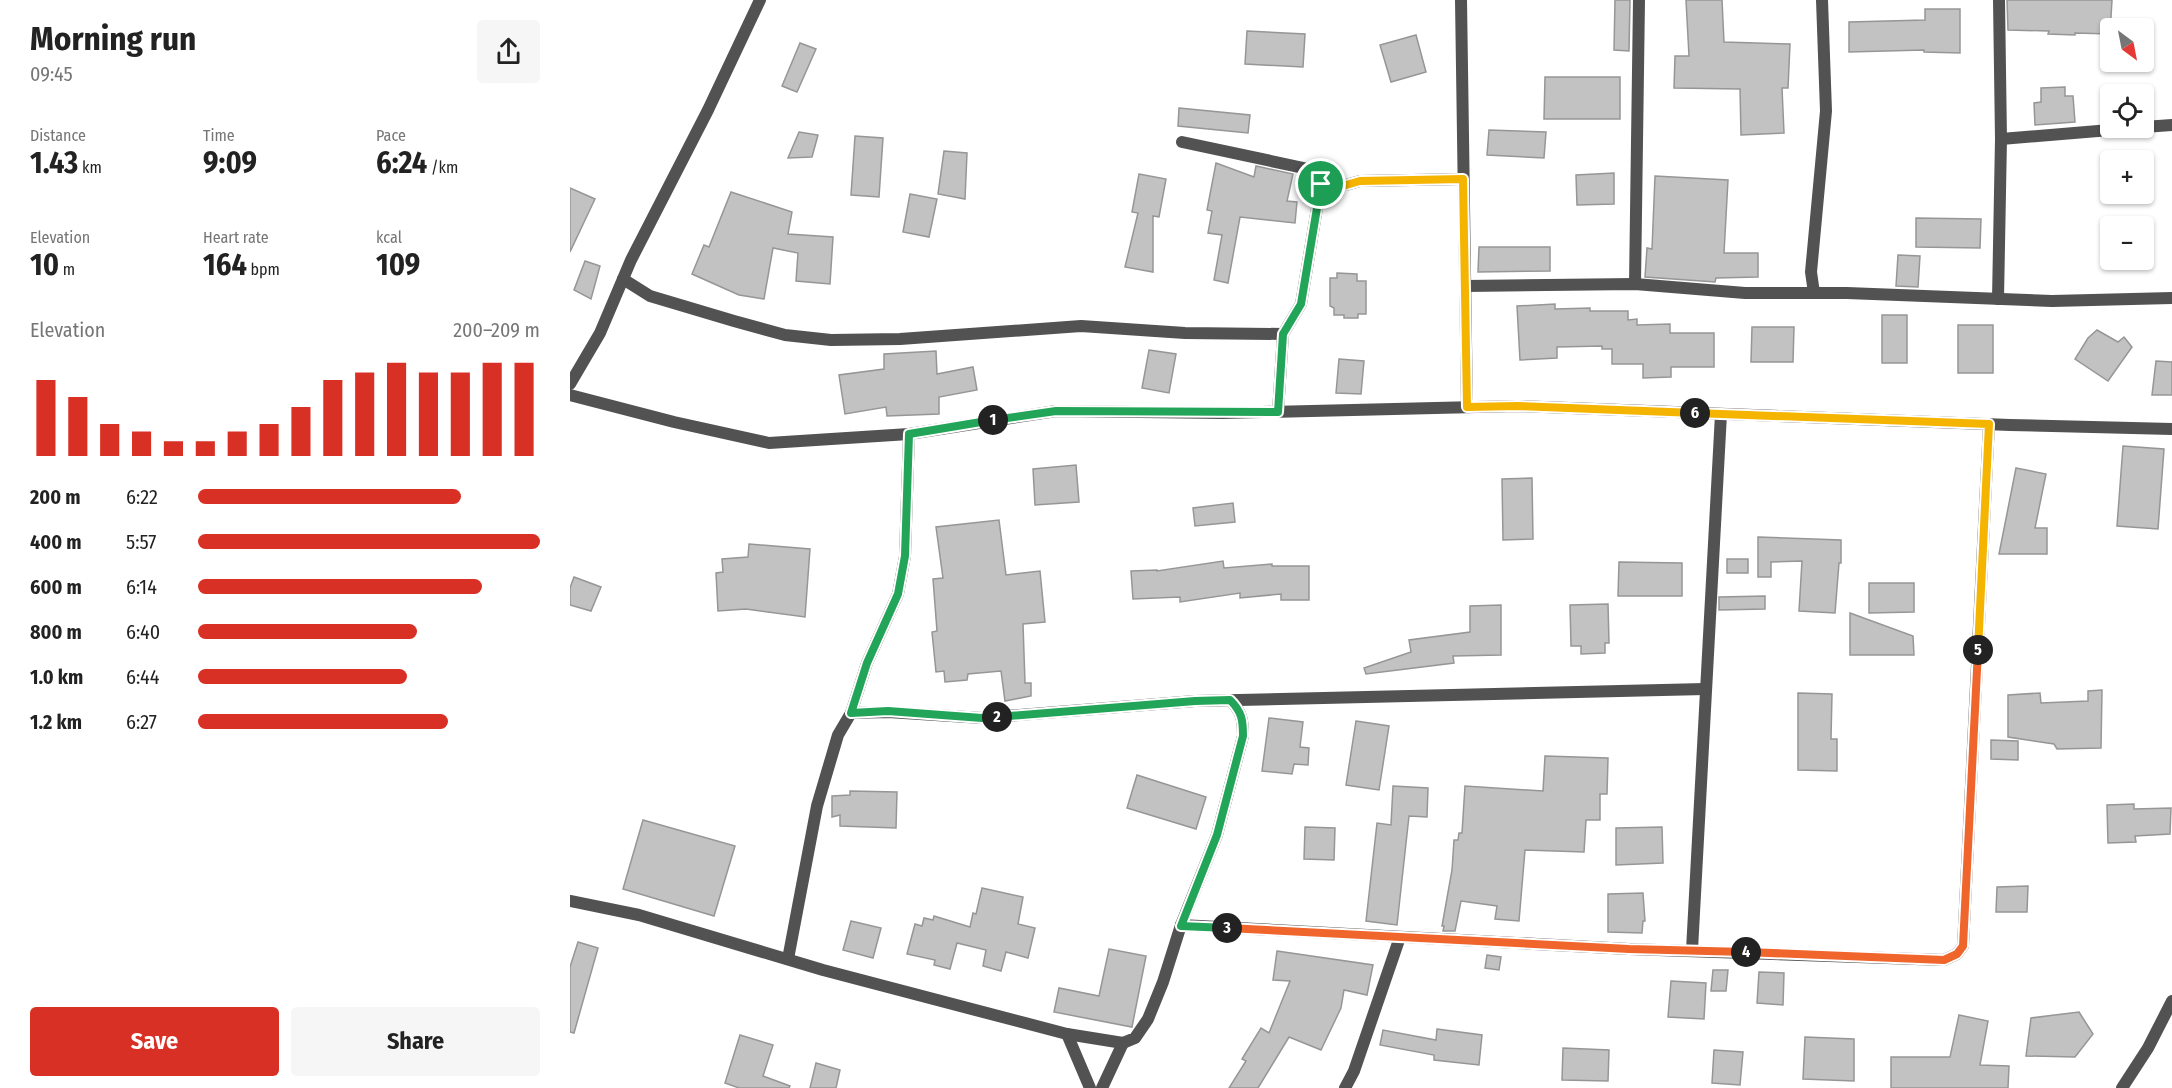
<!DOCTYPE html>
<meta charset="utf-8">
<style>
body{margin:0;font-family:"Fira Sans Condensed",sans-serif;background:#f6f6f6;color:#222;height:100vh;display:flex;flex-direction:column;font-size:22px;white-space:nowrap}
*{box-sizing:border-box;margin:0}
p{font-size:20px;color:#767676}
.icon{flex:none;width:33px;height:33px;fill:none;stroke:currentColor;stroke-width:2;stroke-linecap:round;stroke-linejoin:round}
.map{position:relative;flex:1;overflow:hidden}
.panel{display:flex;flex-direction:column;background:#fff;width:570px}
.panel>*{flex:none}
.needle{width:39px;rotate:148deg}
.fabs{position:absolute;left:1530px;top:18px;display:grid;gap:12px}
.fabs a{display:grid;place-items:center;width:54px;height:54px;border-radius:6px;background:#fff;box-shadow:0 2px 4px #0004;font-size:30px}
.pin{position:absolute;display:grid;place-items:center;width:51px;height:51px;color:#fff;margin:-26px;border:3px solid #fff;border-radius:50%;box-shadow:0 2px 6px #0007}
.km{position:absolute;width:30px;height:30px;margin:-15px;border-radius:50%;background:#222;color:#fff;font-size:16px;line-height:30px;text-align:center}
.round{display:grid;place-items:center;flex:none;width:63px;height:63px;border-radius:6px;background:#f6f6f6}
.summary{display:flex;align-items:center;justify-content:space-between;height:102px;padding:0 30px}
h1{font-size:33px;font-weight:700;line-height:45px}
.stats{display:grid;grid-template-columns:repeat(3,1fr);gap:9px;height:102px;padding:6px 30px}
.stats div{display:grid;align-content:center}
.stats b{font-size:30px;font-weight:700}
.stats small{font-size:16px;font-weight:400}
.stats p{font-size:16px}
.chart{height:168px;padding:12px 30px}
.chart p{display:flex;justify-content:space-between}
.chart svg{width:100%;height:108px;margin-top:6px;stroke:#d93025;stroke-width:6}
.action{display:flex;gap:12px;margin-top:auto;padding:12px 30px}
.action a{flex:1;height:69px;border-radius:6px;background:#d93025;color:#fff;font-size:24px;font-weight:700;line-height:69px;text-align:center}
.action a+a{background:#f6f6f6;color:#222}
ul{padding:0 30px;list-style:none;font-size:20px}
li{display:grid;grid-template-columns:96px 72px 1fr;align-items:center;height:45px}
li i{height:15px;border-radius:8px;background:#d93025}
main{display:flex;flex:1;min-height:0}
.map>svg:first-child{display:block}
.building{fill:#c2c2c2;stroke:#969696;stroke-width:1.5}
.lines{fill:none;stroke-linecap:round;stroke-linejoin:round}
.minor{stroke:#525252;stroke-width:12}
.tertiary{stroke:#525252;stroke-width:12}
.split-1-casing{stroke:#fff;stroke-width:12}
.split-2-casing{stroke:#fff;stroke-width:12}
.split-3-casing{stroke:#fff;stroke-width:12}
.split-4-casing{stroke:#fff;stroke-width:12}
.split-5-casing{stroke:#fff;stroke-width:12}
.split-6-casing{stroke:#fff;stroke-width:12}
.split-7-casing{stroke:#fff;stroke-width:12}
.split-1{stroke:#22a559;stroke-width:8}
.split-2{stroke:#22a559;stroke-width:8}
.split-3{stroke:#22a559;stroke-width:8}
.split-4{stroke:#f0652b;stroke-width:8}
.split-5{stroke:#f0652b;stroke-width:8}
.split-6{stroke:#f5b400;stroke-width:8}
.split-7{stroke:#f5b400;stroke-width:8}
</style>
<main>
<section class="panel">
<div class="summary"><div><h1>Morning run</h1><p>09:45</p></div><a class="round"><svg class="icon" aria-label="share" viewBox="0 0 24 24"><path d="M12 15V3M7 8l5-5 5 5M5 13v7h14v-7"/></svg></a></div>
<div class="stats">
<div><p>Distance</p><b>1.43<small> km</small></b></div>
<div><p>Time</p><b>9:09</b></div>
<div><p>Pace</p><b>6:24<small> /km</small></b></div>
</div>
<div class="stats">
<div><p>Elevation</p><b>10<small> m</small></b></div>
<div><p>Heart rate</p><b>164<small> bpm</small></b></div>
<div><p>kcal</p><b>109</b></div>
</div>
<div class="chart"><p><span>Elevation</span>200–209 m</p>
<svg viewBox="0 0 160 44" preserveAspectRatio="none"><path d="M5 44V13M15 44V20M25 44V31M35 44V34M45 44V38M55 44V38M65 44V34M75 44V31M85 44V24M95 44V13M105 44V10M115 44V6M125 44V10M135 44V10M145 44V6M155 44V6"/></svg>
</div>
<ul>
<li><b>200 m</b>6:22<i style="width:77%"></i></li>
<li><b>400 m</b>5:57<i style="width:100%"></i></li>
<li><b>600 m</b>6:14<i style="width:83%"></i></li>
<li><b>800 m</b>6:40<i style="width:64%"></i></li>
<li><b>1.0 km</b>6:44<i style="width:61%"></i></li>
<li><b>1.2 km</b>6:27<i style="width:73%"></i></li>
</ul>
<div class="action"><a>Save</a><a>Share</a></div>
</section>
<div class="map">
<svg width="1602" height="1088" viewBox="0 0 1602 1088">
<rect width="100%" height="100%" fill="#fff"/>
<!-- building -->
<g class="building">
<polygon points="1045,0 1060,0 1059,51 1044,50"/>
<polygon points="1116,0 1152,0 1154,42 1220,44 1218,88 1212,88 1214,133 1171,135 1170,89 1104,88 1105,56 1119,56"/>
<polygon points="1437,0 1542,0 1540,34 1505,33 1505,35 1478,34 1479,31 1438,30"/>
<polygon points="1355,9 1390,9 1390,53 1354,52 1354,50 1279,52 1279,22 1355,20"/>
<polygon points="677,31 735,34 733,67 675,64"/>
<polygon points="846,35 856,72 821,82 810,45"/>
<polygon points="230,43 246,49 227,92 212,86"/>
<polygon points="975,77 1050,77 1050,119 974,119"/>
<polygon points="1495,87 1495,96 1503,96 1505,122 1465,125 1464,103 1471,102 1471,88"/>
<polygon points="609,108 680,115 678,133 608,126"/>
<polygon points="919,130 976,132 974,158 917,155"/>
<polygon points="229,132 248,135 242,157 218,158"/>
<polygon points="285,136 313,138 309,197 281,195"/>
<polygon points="374,151 397,153 395,199 368,194"/>
<polygon points="646,163 684,177 686,166 723,174 717,201 727,202 725,223 670,217 658,283 644,280 652,235 638,233 642,211 637,210"/>
<polygon points="1044,173 1044,204 1007,205 1006,175"/>
<polygon points="569,174 596,179 589,217 583,216 583,272 555,267 568,213 562,212"/>
<polygon points="1085,176 1158,180 1154,253 1188,253 1188,277 1146,278 1145,282 1075,277 1077,248 1082,249"/>
<polygon points="0,188 25,199 0,252"/>
<polygon points="161,192 222,212 218,234 263,237 260,284 226,281 228,253 203,248 194,299 169,295 122,274 134,245 139,247"/>
<polygon points="340,194 367,199 359,237 333,232"/>
<polygon points="1346,218 1411,219 1410,248 1346,247"/>
<polygon points="909,247 980,247 980,271 908,272"/>
<polygon points="1328,255 1350,256 1348,287 1326,286"/>
<polygon points="15,261 30,266 21,299 4,290"/>
<polygon points="767,273 787,274 787,281 796,281 796,314 788,314 788,318 774,318 774,315 764,315 764,308 760,306 760,278 767,278"/>
<polygon points="985,304 985,309 1020,308 1020,311 1058,311 1058,320 1067,319 1067,325 1100,324 1100,333 1144,333 1144,367 1101,367 1101,377 1073,378 1073,364 1042,364 1042,349 1032,349 1032,346 987,347 987,358 950,360 947,306"/>
<rect x="1312" y="315" width="25" height="48"/>
<rect x="1388" y="325" width="35" height="48"/>
<polygon points="1182,327 1224,327 1223,362 1181,362"/>
<polygon points="1527,330 1548,342 1554,337 1562,347 1538,381 1505,359 1518,338"/>
<polygon points="579,350 606,354 599,393 572,388"/>
<polygon points="366,351 367,374 403,367 407,390 369,397 369,414 317,416 316,407 275,414 269,375 314,369 314,354"/>
<polygon points="769,359 794,361 791,394 766,393"/>
<polygon points="1586,361 1602,362 1602,395 1582,395"/>
<polygon points="1553,446 1594,449 1588,529 1547,526"/>
<polygon points="506,465 509,502 465,505 463,469"/>
<polygon points="1446,468 1476,474 1465,528 1477,528 1477,554 1429,554"/>
<polygon points="962,478 963,539 933,540 932,479"/>
<polygon points="663,503 665,522 625,526 623,508"/>
<polygon points="429,520 436,575 470,571 475,622 453,624 455,683 461,683 461,696 435,701 431,671 398,674 397,680 375,682 374,671 366,672 362,632 367,631 363,579 373,578 366,527"/>
<polygon points="1188,537 1271,540 1271,563 1269,563 1265,613 1229,611 1232,561 1201,562 1201,577 1188,577"/>
<polygon points="179,544 240,549 235,617 176,609 148,611 146,573 153,572 152,559 178,557"/>
<rect x="1157" y="559" width="21" height="14"/>
<polygon points="653,561 654,568 702,564 702,566 739,566 739,600 711,600 711,594 670,598 670,593 610,602 610,597 563,599 561,571 587,570 587,571"/>
<polygon points="1049,562 1112,563 1112,596 1048,596"/>
<polygon points="4,577 31,587 21,611 0,605 0,588"/>
<polygon points="1299,583 1344,583 1344,612 1299,613"/>
<polygon points="1195,596 1195,609 1149,610 1149,597"/>
<polygon points="1038,604 1039,643 1035,643 1035,653 1011,654 1011,646 1001,646 1000,605"/>
<polygon points="931,605 931,655 883,656 884,663 796,674 794,668 841,652 839,640 900,632 900,606"/>
<polygon points="1280,613 1343,636 1344,655 1280,655"/>
<polygon points="1532,690 1531,748 1487,749 1484,744 1438,737 1438,695 1470,693 1471,703 1518,701 1518,691"/>
<polygon points="1228,693 1262,694 1261,739 1267,739 1267,771 1228,770"/>
<polygon points="699,718 733,722 730,747 739,748 738,765 724,764 722,774 692,771"/>
<polygon points="786,721 819,726 809,790 776,785"/>
<polygon points="1421,740 1448,741 1448,760 1421,759"/>
<polygon points="975,756 1038,758 1037,794 1030,794 1030,820 1016,820 1014,852 955,850 949,921 925,919 927,906 891,901 885,931 873,931 874,926 872,926 882,870 884,840 888,840 889,833 892,833 895,786 973,791"/>
<polygon points="567,775 636,797 626,829 557,808"/>
<polygon points="823,786 858,788 857,817 839,816 827,925 796,921 807,823 821,825"/>
<polygon points="280,791 327,792 326,828 270,826 270,815 262,817 262,796 280,795"/>
<polygon points="1564,804 1564,809 1601,808 1600,834 1565,836 1566,842 1538,843 1537,805"/>
<polygon points="73,820 165,846 144,916 53,889"/>
<polygon points="735,827 765,828 764,860 734,859"/>
<polygon points="1092,827 1093,863 1046,865 1046,828"/>
<polygon points="1458,886 1457,912 1426,912 1427,887"/>
<polygon points="412,888 453,897 448,924 465,928 458,958 436,952 431,971 413,966 416,950 387,943 380,969 364,965 365,960 337,954 345,924 352,926 354,918 363,920 364,916 400,927 403,913 406,914"/>
<polygon points="1073,893 1075,921 1073,921 1072,933 1038,932 1038,894"/>
<polygon points="281,921 311,928 303,958 273,950"/>
<polygon points="8,942 28,948 4,1033 0,1032 0,967"/>
<polygon points="539,949 576,956 562,1027 484,1012 489,988 529,996"/>
<polygon points="707,951 803,965 797,995 774,990 771,1008 751,1050 719,1037 688,1088 659,1088 676,1061 672,1059 691,1028 699,1033 720,981 703,980"/>
<polygon points="917,955 931,957 929,970 915,968"/>
<polygon points="1143,970 1158,970 1156,991 1141,991"/>
<polygon points="1189,972 1214,973 1213,1005 1187,1003"/>
<polygon points="1101,981 1136,983 1134,1019 1098,1017"/>
<polygon points="1509,1012 1523,1034 1505,1057 1456,1056 1461,1018"/>
<polygon points="1389,1015 1418,1021 1410,1065 1439,1066 1438,1088 1321,1088 1321,1057 1380,1057"/>
<polygon points="867,1029 912,1035 909,1065 864,1060 864,1055 810,1045 813,1030 866,1040"/>
<polygon points="170,1035 203,1045 193,1076 220,1086 219,1088 169,1088 155,1083"/>
<polygon points="1235,1037 1284,1039 1284,1081 1233,1079"/>
<polygon points="993,1048 1039,1050 1038,1081 992,1080"/>
<polygon points="1144,1050 1173,1052 1170,1085 1142,1083"/>
<polygon points="246,1063 270,1070 266,1088 240,1088"/>
</g>
<g class="lines">
<!-- minor -->
<g class="minor">
<polyline points="891,0 897,407"/>
<polyline points="1574,127 1602,125"/>
<polyline points="1431,139 1564,128"/>
<polyline points="612,142 743,170 749,176 751,184"/>
<polyline points="53,279 80,296 164,321 215,335 261,340 330,339 511,326 615,333 713,334 731,304 751,184 776,185 790,181 893,179"/>
<polyline points="1065,284 1069,0"/>
<polyline points="895,286 1065,284 1175,293 1277,293 1482,301 1602,298"/>
<polyline points="1244,293 1241,272 1256,111 1252,0"/>
<polyline points="1428,299 1431,139 1429,0"/>
<polyline points="0,395 104,422 199,443 339,434 486,411 653,413 948,406 1440,425 1602,429"/>
<polyline points="708,412 713,334"/>
<polyline points="281,713 297,663 328,594 335,556 339,434"/>
<path d="M0 901 69 915 253 970 497 1034 553 1043 565 1038 578 1019 593 982 611 925 647 835 673 736C673 720 672 712 660 700"/>
<polyline points="611,925 1059,949 1374,960 1387,954 1393,946 1419,424"/>
<polyline points="1122,950 1151,414"/>
<polyline points="218,959 247,806 268,735 281,713 318,712 412,718 625,701 1135,689"/>
<polyline points="497,1034 520,1088"/>
<polyline points="532,1088 553,1043"/>
<polyline points="775,1088 784,1071 830,937"/>
<polyline points="1552,1088 1578,1048 1602,1001"/>
</g>
<!-- tertiary -->
<polyline class="tertiary" points="0,384 30,333 61,260 138,110 190,0"/>
</g>
<g class="lines">
<defs>
<polyline id="split-1" points="423,420 486,411 708,412 713,334 731,304 751,184"/>
<polyline id="split-2" points="423,420 339,434 335,556 328,594 297,663 281,713 318,711 412,718 427,717"/>
<path id="split-3" d="M427 717 625 701 660 700C672 712 673 720 673 736L647 835 611 926 657 928"/>
<polyline id="split-4" points="657,928 1059,949 1176,952"/>
<polyline id="split-5" points="1176,952 1374,960 1387,954 1393,946 1408,650"/>
<polyline id="split-6" points="1125,413 1419,424 1408,650"/>
<polyline id="split-7" points="751,184 776,185 790,181 893,179 897,407 948,406 1125,413"/>
</defs>
<!-- split-1 casing -->
<use href="#split-1" class="split-1-casing"/>
<!-- split-2 casing -->
<use href="#split-2" class="split-2-casing"/>
<!-- split-3 casing -->
<use href="#split-3" class="split-3-casing"/>
<!-- split-4 casing -->
<use href="#split-4" class="split-4-casing"/>
<!-- split-5 casing -->
<use href="#split-5" class="split-5-casing"/>
<!-- split-6 casing -->
<use href="#split-6" class="split-6-casing"/>
<!-- split-7 casing -->
<use href="#split-7" class="split-7-casing"/>
<!-- split-1 -->
<use href="#split-1" class="split-1"/>
<!-- split-2 -->
<use href="#split-2" class="split-2"/>
<!-- split-3 -->
<use href="#split-3" class="split-3"/>
<!-- split-4 -->
<use href="#split-4" class="split-4"/>
<!-- split-5 -->
<use href="#split-5" class="split-5"/>
<!-- split-6 -->
<use href="#split-6" class="split-6"/>
<!-- split-7 -->
<use href="#split-7" class="split-7"/>
</g>
</svg>
<div class="fabs">
<a><svg class="needle" viewBox="-14 -14 28 28"><path d="M0-13l5 13h-10z" fill="#e53935"/><path d="M0 13l5-13h-10z" fill="#767676"/></svg></a>
<a><svg class="icon" aria-label="locate" viewBox="0 0 24 24"><circle cx="12" cy="12" r="6"/><path d="M12 2v4M12 18v4M2 12h4M18 12h4"/></svg></a>
<a>+</a>
<a>−</a>
</div>
<div class="pin" style="left:751px;top:184px;background:#1e9e55"><svg class="icon" aria-label="arrive" viewBox="0 0 24 24"><path d="M6 21V4h12l-3 4 3 4H6"/></svg></div>
<b class="km" style="left:423px;top:420px">1</b>
<b class="km" style="left:427px;top:717px">2</b>
<b class="km" style="left:657px;top:928px">3</b>
<b class="km" style="left:1176px;top:952px">4</b>
<b class="km" style="left:1408px;top:650px">5</b>
<b class="km" style="left:1125px;top:413px">6</b>
</div>
</main>
